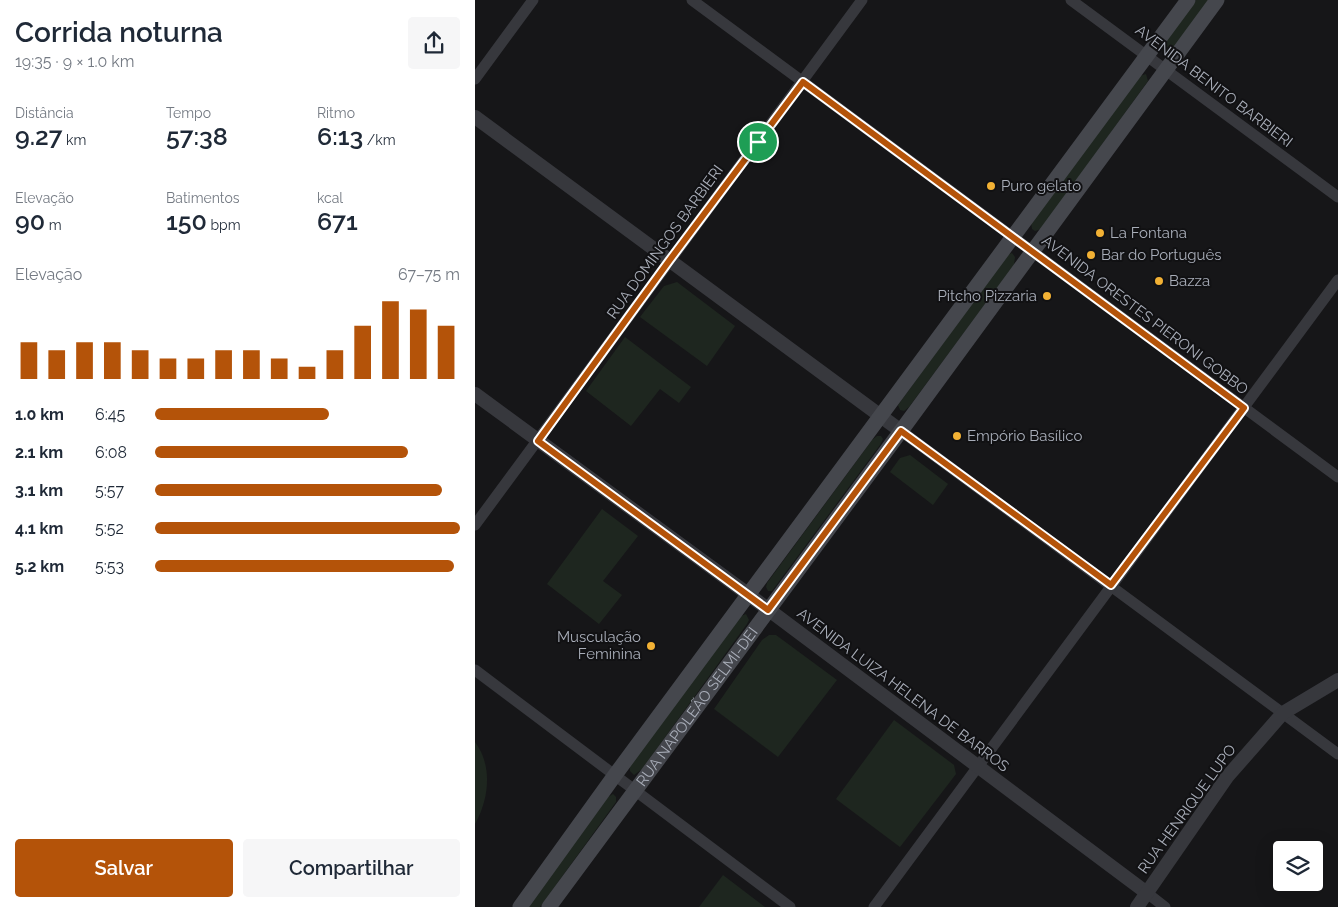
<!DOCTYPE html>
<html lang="pt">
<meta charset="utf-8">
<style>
body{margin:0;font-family:Raleway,sans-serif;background:#f6f6f7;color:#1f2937;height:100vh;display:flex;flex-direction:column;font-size:19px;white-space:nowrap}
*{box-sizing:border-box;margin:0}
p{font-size:16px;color:#747a83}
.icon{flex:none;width:28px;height:28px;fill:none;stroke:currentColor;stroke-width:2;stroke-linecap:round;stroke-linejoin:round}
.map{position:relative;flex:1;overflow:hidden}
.side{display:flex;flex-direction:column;background:#fff;width:475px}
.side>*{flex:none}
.tools{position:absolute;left:798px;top:841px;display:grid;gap:10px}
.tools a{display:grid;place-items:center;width:50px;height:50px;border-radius:5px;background:#fff;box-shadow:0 5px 20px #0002;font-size:25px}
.pin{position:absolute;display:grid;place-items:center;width:42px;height:42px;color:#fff;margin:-21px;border:2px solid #fff;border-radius:50%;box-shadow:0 1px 5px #0007}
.round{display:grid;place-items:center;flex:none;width:52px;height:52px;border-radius:5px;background:#f6f6f7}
.head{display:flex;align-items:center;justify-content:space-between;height:85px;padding:0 15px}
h1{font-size:28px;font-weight:600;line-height:38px}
.metrics{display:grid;grid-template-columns:repeat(3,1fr);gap:8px;height:85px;padding:5px 15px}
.metrics div{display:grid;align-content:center}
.metrics b{font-size:25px;font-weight:600}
.metrics small{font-size:14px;font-weight:400}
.metrics p{font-size:14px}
.chart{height:140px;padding:10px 15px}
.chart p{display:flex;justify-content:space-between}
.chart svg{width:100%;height:90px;margin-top:5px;stroke:#b45309;stroke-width:6}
.button{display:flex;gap:10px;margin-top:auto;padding:10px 15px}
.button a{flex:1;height:58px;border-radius:5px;background:#b45309;color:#fff;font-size:20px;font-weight:600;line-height:58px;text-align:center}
.button a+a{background:#f6f6f7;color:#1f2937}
ul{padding:0 15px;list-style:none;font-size:16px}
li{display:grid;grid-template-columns:80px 60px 1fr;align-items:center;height:38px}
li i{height:12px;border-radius:6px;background:#b45309}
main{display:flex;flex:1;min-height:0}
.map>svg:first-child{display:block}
.green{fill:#1e261f}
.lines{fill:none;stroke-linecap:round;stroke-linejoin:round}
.minor{stroke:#37383d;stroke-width:11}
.tertiary{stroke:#37383d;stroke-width:14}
.secondary{stroke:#45474d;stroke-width:15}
.route-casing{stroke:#fff;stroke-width:10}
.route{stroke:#b45309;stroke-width:6}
.poi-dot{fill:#f2b134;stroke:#111113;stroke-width:2}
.labels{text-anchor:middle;stroke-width:4;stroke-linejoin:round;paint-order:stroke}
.street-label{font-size:15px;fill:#a8adb8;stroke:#111113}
.poi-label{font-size:15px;fill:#a8adb8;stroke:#111113;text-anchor:start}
</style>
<main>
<section class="side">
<div class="head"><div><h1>Corrida noturna</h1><p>19:35 · 9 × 1.0 km</p></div><a class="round"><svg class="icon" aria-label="share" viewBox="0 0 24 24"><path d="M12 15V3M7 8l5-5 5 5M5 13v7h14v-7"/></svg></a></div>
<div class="metrics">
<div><p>Distância</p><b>9.27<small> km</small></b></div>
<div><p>Tempo</p><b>57:38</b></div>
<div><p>Ritmo</p><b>6:13<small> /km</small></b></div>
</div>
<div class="metrics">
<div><p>Elevação</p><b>90<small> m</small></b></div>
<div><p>Batimentos</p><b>150<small> bpm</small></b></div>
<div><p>kcal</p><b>671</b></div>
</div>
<div class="chart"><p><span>Elevação</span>67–75 m</p>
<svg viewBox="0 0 160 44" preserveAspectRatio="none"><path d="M5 44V26M15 44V30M25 44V26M35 44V26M45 44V30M55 44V34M65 44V34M75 44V30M85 44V30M95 44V34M105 44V38M115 44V30M125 44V18M135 44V6M145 44V10M155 44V18"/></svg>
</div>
<ul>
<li><b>1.0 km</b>6:45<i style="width:57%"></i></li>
<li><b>2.1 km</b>6:08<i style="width:83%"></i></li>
<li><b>3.1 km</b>5:57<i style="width:94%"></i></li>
<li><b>4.1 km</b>5:52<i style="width:100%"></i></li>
<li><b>5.2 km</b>5:53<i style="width:98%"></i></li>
</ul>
<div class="button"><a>Salvar</a><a>Compartilhar</a></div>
</section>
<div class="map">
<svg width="863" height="907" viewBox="0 0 863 907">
<rect width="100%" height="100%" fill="#161618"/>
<!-- green -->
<g class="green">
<polygon points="721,0 734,0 695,53 688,53 687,46"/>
<polygon points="671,74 673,81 566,229 560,231 557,229 556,223 665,76"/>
<polygon points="537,253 540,257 539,265 434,407 429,411 425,410 423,405 532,255"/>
<polygon points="202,282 260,326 232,366 165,317 189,286"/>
<polygon points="150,337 216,387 204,403 185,389 156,426 111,391"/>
<polygon points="402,436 406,436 408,439 405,445 297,591 293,591 291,587 292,583 397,440"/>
<polygon points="435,455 473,484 458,505 415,472 425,458"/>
<polygon points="127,509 163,536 128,581 147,595 124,624 72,584"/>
<polygon points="271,614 274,620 272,624 167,769 159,775 155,771 155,765 266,616"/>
<polygon points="294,635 301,635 362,680 303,757 239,709 287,640"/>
<polygon points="419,720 479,765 481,774 425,847 361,799"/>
<path d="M0 742C18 766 14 799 0 824Z"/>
<polygon points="138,794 141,797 141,802 65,907 52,907 133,797"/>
<polygon points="248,875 290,907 224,907"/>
</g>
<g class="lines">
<!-- minor -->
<g class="minor">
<polyline points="217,0 863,477"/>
<polyline points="596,0 863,197"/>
<polyline points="0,79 58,0"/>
<polyline points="426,431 863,754"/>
<polyline points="0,525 387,0"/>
<polyline points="0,670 315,907"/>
<polyline points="672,893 690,907"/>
<polyline points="399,907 863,280"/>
</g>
<!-- tertiary -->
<g class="tertiary">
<polyline points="0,117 426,431"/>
<polyline points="0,394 274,595 672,893"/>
<polyline points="662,907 752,777 808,713 863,680"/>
</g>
<!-- secondary -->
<g class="secondary">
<polyline points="45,907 140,775 713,0"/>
<path id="s1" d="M74 907 426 431 742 0"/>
</g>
</g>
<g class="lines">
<defs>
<polygon id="route" points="328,82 769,408 636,585 426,431 293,610 63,441 194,261"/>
</defs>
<!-- route casing -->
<use href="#route" class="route-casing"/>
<!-- route -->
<use href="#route" class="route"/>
</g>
<!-- markers -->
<g class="poi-dot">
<circle cx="516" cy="186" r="5"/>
<circle cx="625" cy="233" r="5"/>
<circle cx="616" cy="255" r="5"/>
<circle cx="684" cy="281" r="5"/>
<circle cx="572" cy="296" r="5"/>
<circle cx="482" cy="436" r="5"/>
<circle cx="176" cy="646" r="5"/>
</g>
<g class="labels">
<!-- street labels -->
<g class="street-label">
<text transform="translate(739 86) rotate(37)" y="5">AVENIDA BENITO BARBIERI</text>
<text transform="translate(190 242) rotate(-54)" y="5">RUA DOMINGOS BARBIERI</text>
<text transform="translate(670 315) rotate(37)" y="5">AVENIDA ORESTES PIERONI GOBBO</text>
<text transform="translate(428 690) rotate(37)" y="5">AVENIDA LUIZA HELENA DE BARROS</text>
<text dy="5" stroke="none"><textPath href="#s1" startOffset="249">RUA NAPOLEÃO SELMI-DEI</textPath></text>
<text transform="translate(712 809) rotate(-54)" y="5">RUA HENRIQUE LUPO</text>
</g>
<!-- poi labels -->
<g class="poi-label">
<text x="526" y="191">Puro gelato</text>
<text x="635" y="238">La Fontana</text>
<text x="626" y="260">Bar do Português</text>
<text x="694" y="286">Bazza</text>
<text x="562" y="301" text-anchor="end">Pitcho Pizzaria</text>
<text x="492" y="441">Empório Basílico</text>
<text x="166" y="642" text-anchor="end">Musculação<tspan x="166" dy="17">Feminina</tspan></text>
</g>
</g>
</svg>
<div class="tools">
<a><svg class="icon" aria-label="layers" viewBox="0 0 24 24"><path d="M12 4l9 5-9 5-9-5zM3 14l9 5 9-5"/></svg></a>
</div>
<div class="pin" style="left:283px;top:142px;background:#1e9e55"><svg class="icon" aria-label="arrive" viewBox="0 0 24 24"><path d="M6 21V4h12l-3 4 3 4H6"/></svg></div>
</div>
</main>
